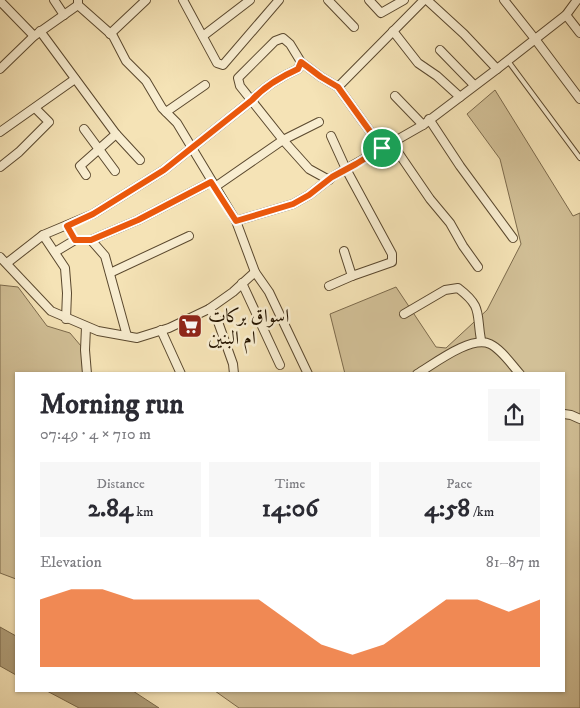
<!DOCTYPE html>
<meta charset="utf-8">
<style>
body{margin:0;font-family:"IM FELL DW Pica",Amiri,serif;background:#f7f7f7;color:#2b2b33;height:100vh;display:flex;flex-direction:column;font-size:19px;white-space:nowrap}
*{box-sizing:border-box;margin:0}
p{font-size:16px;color:#7c7c81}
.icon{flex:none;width:28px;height:28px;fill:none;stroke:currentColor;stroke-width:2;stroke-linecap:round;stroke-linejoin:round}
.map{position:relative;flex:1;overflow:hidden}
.drawer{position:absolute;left:15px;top:372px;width:550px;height:320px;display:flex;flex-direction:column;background:#fff;border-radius:0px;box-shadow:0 1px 4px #0004}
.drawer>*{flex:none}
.pin{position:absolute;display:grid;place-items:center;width:42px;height:42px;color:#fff;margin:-21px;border:2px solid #fff;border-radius:50%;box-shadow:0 1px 5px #0007}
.round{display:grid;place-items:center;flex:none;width:52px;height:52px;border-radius:0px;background:#f7f7f7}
.summary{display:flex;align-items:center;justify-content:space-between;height:85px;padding:0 25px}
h1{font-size:28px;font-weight:800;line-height:38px}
.stats{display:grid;grid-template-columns:repeat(3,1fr);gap:8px;height:85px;padding:5px 25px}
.stats div{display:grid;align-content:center;border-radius:0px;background:#f7f7f7;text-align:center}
.stats b{font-size:25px;font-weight:800}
.stats small{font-size:14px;font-weight:400}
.stats p{font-size:14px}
.chart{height:140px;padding:10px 25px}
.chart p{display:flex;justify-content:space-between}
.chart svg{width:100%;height:90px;margin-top:5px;fill:#ea580c;opacity:.7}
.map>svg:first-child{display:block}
.green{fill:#d2c097;stroke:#7c6a4c}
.water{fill:#af9d78;stroke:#786748}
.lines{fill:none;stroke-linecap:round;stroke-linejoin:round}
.service-casing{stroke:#5a482e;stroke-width:6}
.minor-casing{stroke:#5a482e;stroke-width:10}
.service{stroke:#f8edd0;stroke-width:4}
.minor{stroke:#f8edd0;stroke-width:8}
.route-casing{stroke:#fff;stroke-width:10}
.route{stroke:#ea580c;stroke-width:6}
.labels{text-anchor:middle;stroke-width:5;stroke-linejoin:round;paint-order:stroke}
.poi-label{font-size:19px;fill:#261500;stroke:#f8edd0;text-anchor:start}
</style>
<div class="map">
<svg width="580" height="708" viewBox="0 0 580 708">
<rect width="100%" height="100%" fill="#f5e3b6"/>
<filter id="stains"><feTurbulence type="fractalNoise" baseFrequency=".004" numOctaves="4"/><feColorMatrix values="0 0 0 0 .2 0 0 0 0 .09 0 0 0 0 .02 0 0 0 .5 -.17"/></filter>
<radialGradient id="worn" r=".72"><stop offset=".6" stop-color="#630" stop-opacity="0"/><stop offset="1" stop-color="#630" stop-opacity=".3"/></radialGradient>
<!-- green -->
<g class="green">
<polygon points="495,90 573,216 580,213 580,708 239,708 215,691 564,691 564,374 345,374 330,314 396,287 436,347 446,348 487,310 521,244 500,159 467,114"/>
<polygon points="0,285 18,287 47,326 70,333 81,346 83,374 16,374 16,579 0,573"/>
</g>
<!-- water -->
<g class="water">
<polygon points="0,627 16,636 16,675 0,666"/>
<polygon points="47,691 133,691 159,708 79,708"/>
</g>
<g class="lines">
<defs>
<polyline id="service" points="508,61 580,158"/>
<g id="minor">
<polyline points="54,0 64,15"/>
<polyline points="183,0 217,63 223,65 279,0"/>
<polyline points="328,0 354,27"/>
<polyline points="369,0 381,13 404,0"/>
<polyline points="427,0 464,34 497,69"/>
<polyline points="504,0 535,39 580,99"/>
<polyline points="0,1 34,36"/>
<polyline points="78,5 113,36 126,61 146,81 162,108 177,123 236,221 293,204 309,195 332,177 423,125 497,69 566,15 577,0"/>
<polyline points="566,15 580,33"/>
<polyline points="40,31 116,134 140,160"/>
<polyline points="393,31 418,63 437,76 460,97"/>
<polyline points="110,34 146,0"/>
<polyline points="203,36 250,0"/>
<polyline points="440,50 474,85"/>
<polyline points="301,62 321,77 338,87 382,148"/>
<polyline points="0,69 34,36 78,5 78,1"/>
<polyline points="338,87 424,0"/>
<polyline points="395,96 423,125"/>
<polyline points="166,112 205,85"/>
<polyline points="429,119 460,166 513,238"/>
<polyline points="84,129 115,171"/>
<polyline points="0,132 75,79"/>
<polyline points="331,136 346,169 392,254 392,262 352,276 344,251"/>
<polyline points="391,142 430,199 450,223 463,246 478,267"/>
<polyline points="0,167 19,152 49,122 35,108"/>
<polyline points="86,175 80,166 116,134"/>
<polyline points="215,187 283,140 319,122"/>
<polyline points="236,221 255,272 269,292 308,374"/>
<polyline points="43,235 65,268 67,293 66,319"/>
<polyline points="91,240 105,256 127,336"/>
<polyline points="55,252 75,240 91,240 138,220 211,182"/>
<polyline points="0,257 51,311 98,331 137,338 169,328 209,309 233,292 255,272"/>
<path d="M7 263 43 235 93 214 164 170 252 100C265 86 280 77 298 69L301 62 290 44 283 38 275 41 238 78 240 86 283 140 309 169 329 180"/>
<polyline points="110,273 189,236"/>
<polyline points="242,283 280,365"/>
<polyline points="329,286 352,276"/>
<polyline points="209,309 217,319 233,364 234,374"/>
<path d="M404 314 445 290 458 288C483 307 476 313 481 340"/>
<polyline points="86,327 85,350 87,374"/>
<polyline points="161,330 181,374"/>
<path d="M417 374C434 364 471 335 490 344 501 349 511 364 520 374"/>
<polyline points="564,414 571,415 580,419"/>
</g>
</defs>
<!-- service casing -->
<use href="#service" class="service-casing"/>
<!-- minor casing -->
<use href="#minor" class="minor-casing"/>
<!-- service -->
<use href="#service" class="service"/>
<!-- minor -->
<use href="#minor" class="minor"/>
</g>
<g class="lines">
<defs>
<path id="route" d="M301 62 321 77 338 87 382 148 356 164 332 177 309 195 293 204 236 221 211 182 138 220 91 240H75L67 226 93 214 164 170 252 100C265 86 280 77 298 69Z"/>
</defs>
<!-- route casing -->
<use href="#route" class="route-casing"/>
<!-- route -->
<use href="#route" class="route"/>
</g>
<!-- icons -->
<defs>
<symbol id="supermarket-square" viewBox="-11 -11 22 22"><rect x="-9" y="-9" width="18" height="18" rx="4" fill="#8f2418" stroke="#f8edd0"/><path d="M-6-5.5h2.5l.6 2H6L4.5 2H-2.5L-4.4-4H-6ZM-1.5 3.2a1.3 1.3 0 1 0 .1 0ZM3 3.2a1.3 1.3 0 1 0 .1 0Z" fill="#fff"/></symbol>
</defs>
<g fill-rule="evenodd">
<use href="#supermarket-square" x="176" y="312" width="28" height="28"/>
</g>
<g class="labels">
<!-- poi labels -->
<g class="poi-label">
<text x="208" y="322">اسواق بركات<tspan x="208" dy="22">ام البنين</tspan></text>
</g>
</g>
<rect width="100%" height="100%" filter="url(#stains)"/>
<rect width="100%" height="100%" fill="url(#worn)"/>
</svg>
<div class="pin" style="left:382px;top:148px;background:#1e9e55"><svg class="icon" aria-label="arrive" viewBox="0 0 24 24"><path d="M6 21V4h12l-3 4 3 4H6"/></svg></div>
<section class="drawer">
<div class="summary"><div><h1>Morning run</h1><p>07:49 · 4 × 710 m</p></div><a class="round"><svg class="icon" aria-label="share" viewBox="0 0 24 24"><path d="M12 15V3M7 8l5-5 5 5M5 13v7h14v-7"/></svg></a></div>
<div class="stats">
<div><p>Distance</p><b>2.84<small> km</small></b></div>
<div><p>Time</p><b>14:06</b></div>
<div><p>Pace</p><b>4:58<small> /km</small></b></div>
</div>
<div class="chart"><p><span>Elevation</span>81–87 m</p>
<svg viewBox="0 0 160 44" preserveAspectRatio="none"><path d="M0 44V11L10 6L20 6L30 11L40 11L50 11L60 11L70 11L80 22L90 33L100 38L110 33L120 22L130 11L140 11L150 17L160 11V44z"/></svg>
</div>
</section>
</div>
